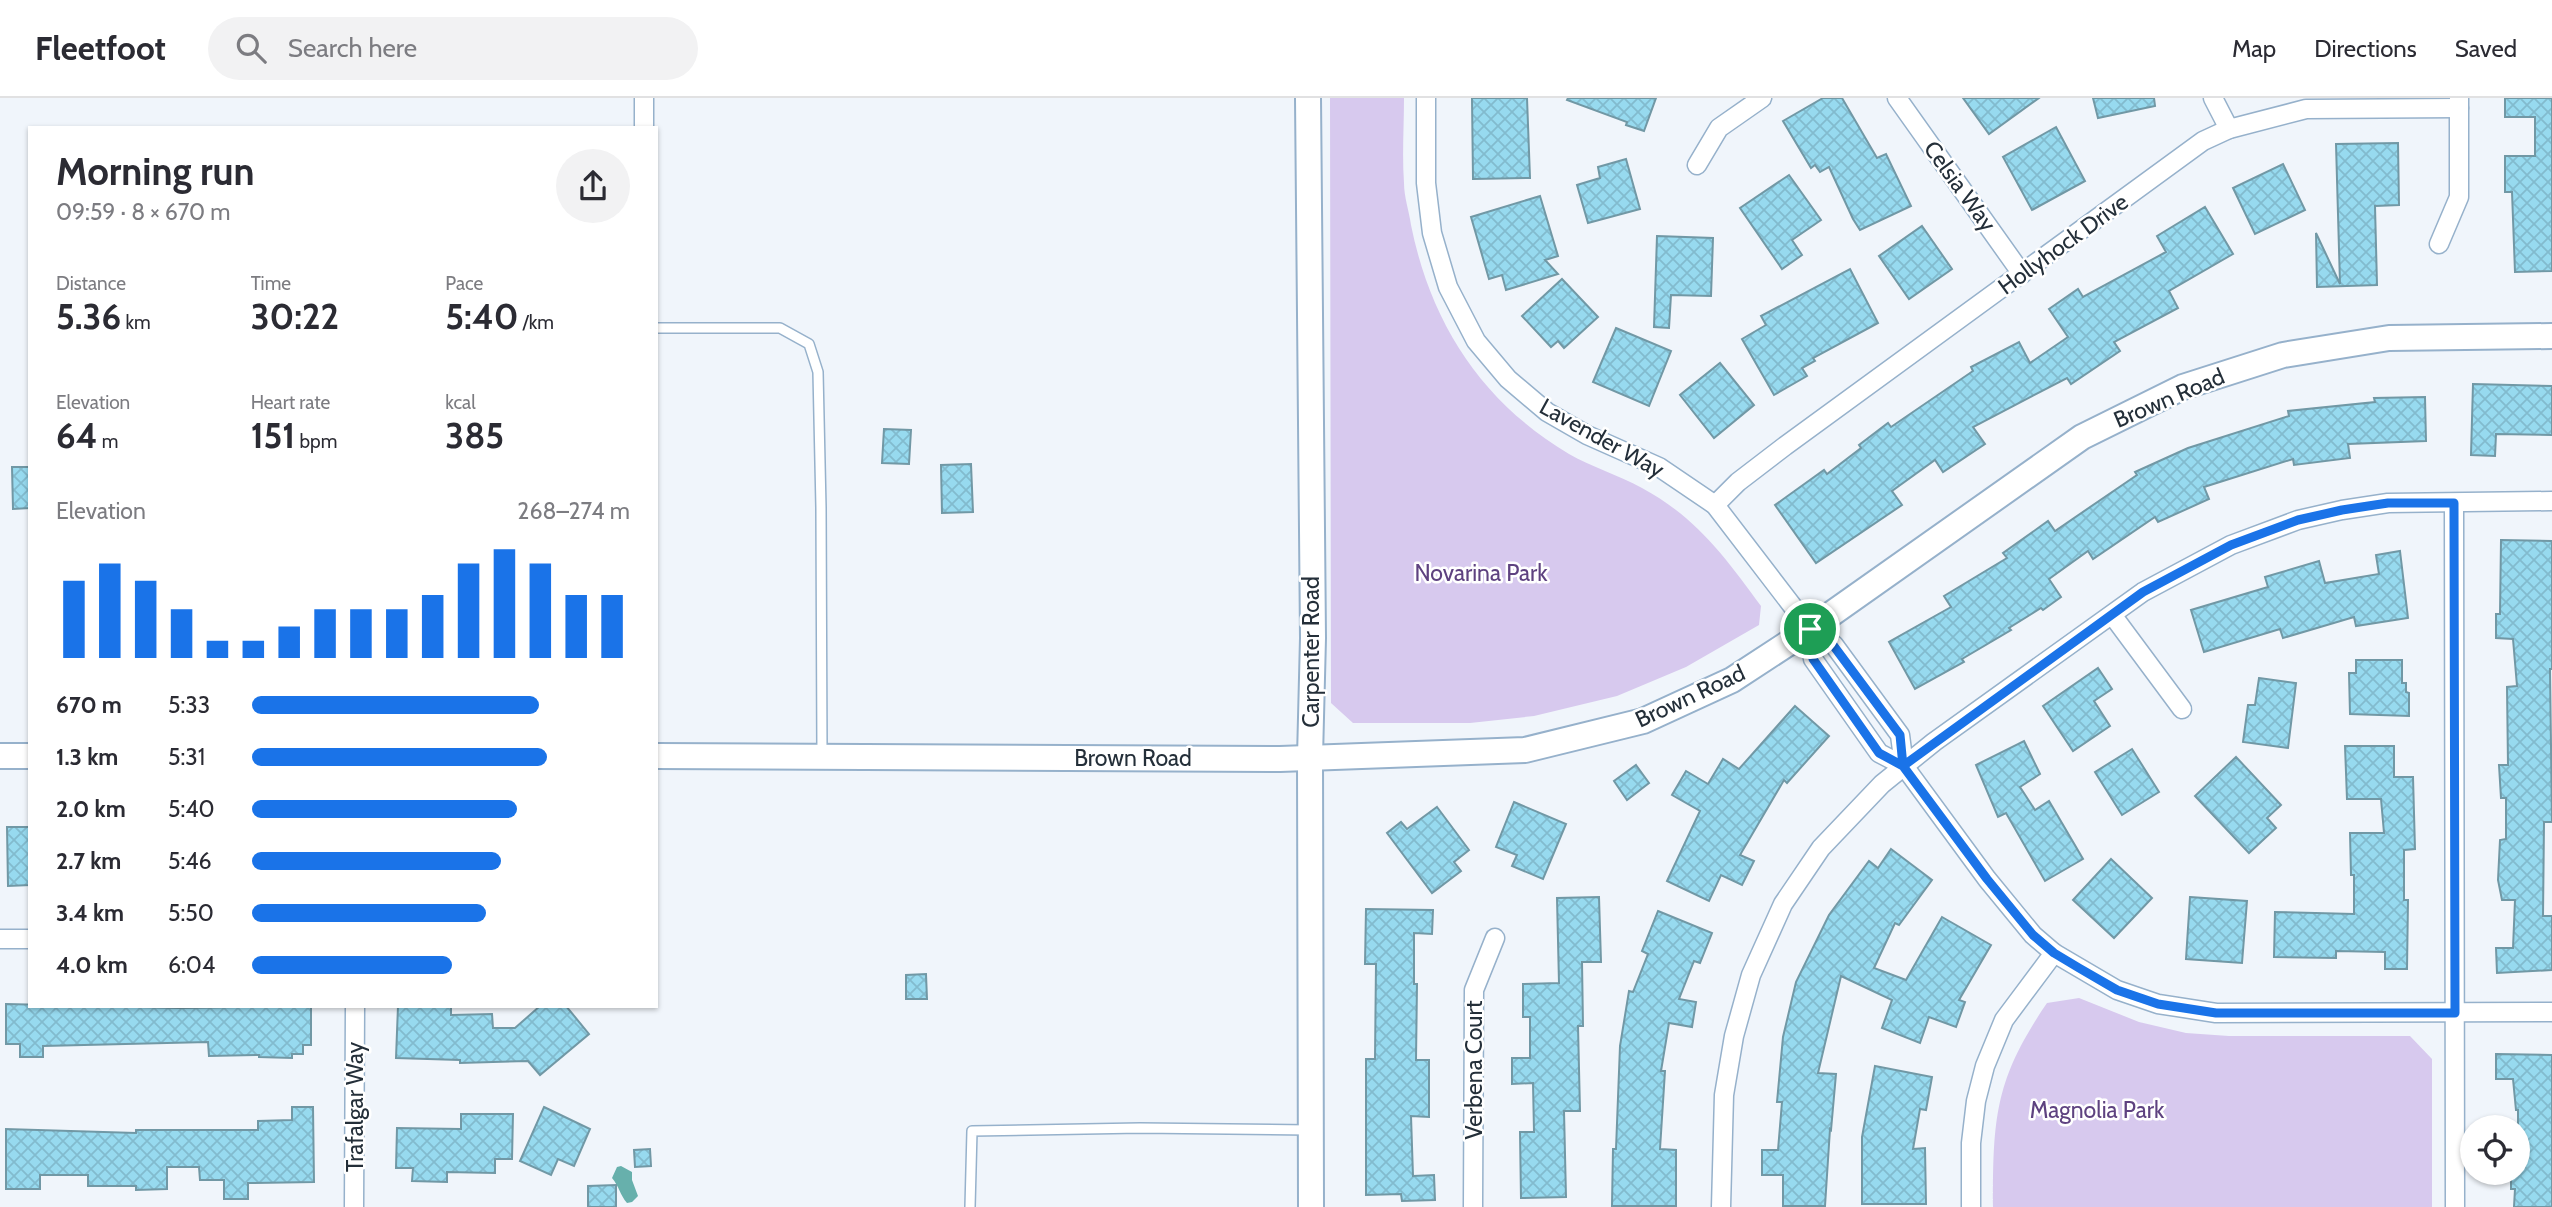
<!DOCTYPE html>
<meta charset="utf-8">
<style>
body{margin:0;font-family:Cabin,sans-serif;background:#f2f2f3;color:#2b2b33;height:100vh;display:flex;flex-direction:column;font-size:26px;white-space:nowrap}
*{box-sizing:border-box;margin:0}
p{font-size:23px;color:#7c7c81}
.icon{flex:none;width:38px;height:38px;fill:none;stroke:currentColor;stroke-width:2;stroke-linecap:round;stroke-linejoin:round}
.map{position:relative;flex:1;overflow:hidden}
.details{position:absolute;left:28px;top:28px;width:630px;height:882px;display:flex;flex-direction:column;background:#fff;border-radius:0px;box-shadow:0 2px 5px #0004}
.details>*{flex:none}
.tools{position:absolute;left:2460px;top:1017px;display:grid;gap:14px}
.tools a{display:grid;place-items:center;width:70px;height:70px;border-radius:50%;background:#fff;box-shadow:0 2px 5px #0004;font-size:35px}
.pin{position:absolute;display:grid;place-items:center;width:60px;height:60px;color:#fff;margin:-30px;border:4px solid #fff;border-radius:50%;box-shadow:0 2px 7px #0007}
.round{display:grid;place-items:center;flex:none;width:74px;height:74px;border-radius:37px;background:#f2f2f3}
.summary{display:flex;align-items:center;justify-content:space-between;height:119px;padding:0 28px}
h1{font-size:38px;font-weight:800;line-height:52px}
.metrics{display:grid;grid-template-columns:repeat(3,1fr);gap:10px;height:119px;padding:7px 28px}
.metrics div{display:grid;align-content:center}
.metrics b{font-size:35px;font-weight:800}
.metrics small{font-size:19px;font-weight:400}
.metrics p{font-size:19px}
.chart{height:196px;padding:14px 28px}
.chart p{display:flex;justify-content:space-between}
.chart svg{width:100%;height:126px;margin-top:7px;stroke:#1a73e8;stroke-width:6}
ul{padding:0 28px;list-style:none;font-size:23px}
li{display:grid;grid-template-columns:112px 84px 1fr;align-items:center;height:52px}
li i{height:18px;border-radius:9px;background:#1a73e8}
header{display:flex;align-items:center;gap:42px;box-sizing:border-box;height:98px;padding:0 35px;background:#fff;border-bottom:2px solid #e1e1e2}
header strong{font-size:33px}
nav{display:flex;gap:38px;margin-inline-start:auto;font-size:24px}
.search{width:490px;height:63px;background:#f2f2f3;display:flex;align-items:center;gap:18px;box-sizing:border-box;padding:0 24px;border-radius:38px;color:#7c7c81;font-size:26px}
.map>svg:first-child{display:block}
.park{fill:#d7c9ee}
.water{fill:#67b0ac}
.building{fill:url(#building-cross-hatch);stroke:#7198a5;stroke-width:2}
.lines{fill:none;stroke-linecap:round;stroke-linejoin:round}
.lane-casing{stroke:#96b1cb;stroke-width:12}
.street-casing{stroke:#96b1cb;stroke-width:21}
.secondary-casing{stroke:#96b1cb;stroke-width:28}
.lane{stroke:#fff;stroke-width:9}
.street{stroke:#fff;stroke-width:18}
.secondary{stroke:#fff;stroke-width:24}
.route-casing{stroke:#fff;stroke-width:14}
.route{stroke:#1a73e8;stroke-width:9}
.labels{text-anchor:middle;stroke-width:5;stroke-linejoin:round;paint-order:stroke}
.street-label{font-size:23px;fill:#242f39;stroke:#fff}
.park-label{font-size:23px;fill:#5e4280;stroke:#fff}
</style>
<header>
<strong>Fleetfoot</strong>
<div class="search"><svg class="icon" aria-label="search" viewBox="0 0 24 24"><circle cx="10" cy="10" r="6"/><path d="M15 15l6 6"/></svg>Search here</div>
<nav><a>Map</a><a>Directions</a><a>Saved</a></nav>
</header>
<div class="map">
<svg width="2552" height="1109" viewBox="0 0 2552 1109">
<defs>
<pattern id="building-cross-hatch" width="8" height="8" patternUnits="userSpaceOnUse" patternTransform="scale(1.75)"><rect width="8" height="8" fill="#97daef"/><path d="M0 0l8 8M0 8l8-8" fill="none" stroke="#82bbce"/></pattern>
</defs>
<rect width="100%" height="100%" fill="#f0f5fb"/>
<!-- park -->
<g class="park">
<path d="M1330 0H1404C1404 28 1402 57 1404 85 1404 99 1409 113 1411 127 1431 226 1482 304 1569 356 1592 369 1618 377 1642 390 1696 419 1726 460 1761 508L1759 527 1686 569 1617 598 1534 618 1470 625H1353L1331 605Z"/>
<path d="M2079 900 2139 924 2186 935 2229 938H2410L2432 961V1109H1993C1993 1019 1995 981 2047 905Z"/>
</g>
<!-- water -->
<path class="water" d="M621 1068 632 1074V1082L638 1098 632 1104 627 1105C620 1097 619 1088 612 1080L617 1069Z"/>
<!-- building -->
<g class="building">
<polygon points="1472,0 1527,0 1530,80 1473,81"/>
<polygon points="1568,0 1656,0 1644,33 1626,27 1627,24 1567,2"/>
<polygon points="1823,0 1842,0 1877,60 1886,56 1911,108 1860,132 1853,121 1829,69 1820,74 1815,67 1811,70 1783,23"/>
<polygon points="1963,0 2039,0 1989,36"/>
<polygon points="2093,0 2154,0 2155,8 2098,20"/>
<polygon points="2505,0 2552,0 2552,173 2515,174 2512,94 2505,94 2505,58 2535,58 2535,19 2505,19"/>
<polygon points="2056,29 2085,83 2032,112 2003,59"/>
<polygon points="2398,45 2399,107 2375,108 2377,187 2317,189 2316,135 2340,186 2336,46"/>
<polygon points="1626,61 1640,111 1588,125 1577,87 1600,80 1598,69"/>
<polygon points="2283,66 2305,112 2255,136 2233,90"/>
<polygon points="1789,77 1821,122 1792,142 1802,157 1782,171 1740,110"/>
<polygon points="1540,98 1558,158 1545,162 1558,176 1506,192 1502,177 1489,181 1471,119"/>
<polygon points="2205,109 2233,156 2169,193 2178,210 2114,244 2120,253 2071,286 2067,280 1973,329 1985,346 1943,374 1935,362 1892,393 1902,407 1816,465 1775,407 1824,372 1827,376 1861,350 1859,347 1888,325 1891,329 1973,273 1971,269 2019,244 2030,265 2068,239 2049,211 2078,191 2083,199 2166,154 2157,138"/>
<polygon points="1922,128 1952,171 1909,201 1879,158"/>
<polygon points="1657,138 1713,140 1711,198 1671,197 1669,230 1654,229"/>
<polygon points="1850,171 1878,225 1813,260 1815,263 1802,270 1807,278 1774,297 1742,241 1766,227 1761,218"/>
<polygon points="1562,181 1598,219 1564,250 1558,243 1551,249 1522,218"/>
<polygon points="1616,230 1671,253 1649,308 1593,284"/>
<polygon points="1720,265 1754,307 1714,340 1680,297"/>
<polygon points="2473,286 2552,288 2552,337 2496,336 2495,358 2471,357"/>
<polygon points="2425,299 2426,343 2348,346 2350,360 2294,367 2293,361 2204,389 2209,401 2158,424 2155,419 2093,461 2088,453 2049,481 2061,499 2043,512 2041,510 2009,530 2011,532 1962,561 1964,564 1915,591 1889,544 1951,509 1944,498 2007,460 2003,455 2048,423 2055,433 2137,377 2135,374 2188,350 2289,318 2288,313 2375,304 2374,300"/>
<polygon points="884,331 911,332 909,366 882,365"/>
<polygon points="971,366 973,414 942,415 941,367"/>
<polygon points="12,369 30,369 30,410 13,411"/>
<polygon points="2501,442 2552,443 2552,571 2550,571 2552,724 2544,724 2543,818 2552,818 2552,872 2497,875 2496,850 2513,850 2515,802 2502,802 2498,782 2500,742 2506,741 2506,700 2501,700 2499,667 2508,667 2507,589 2517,588 2513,541 2496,540 2496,516 2500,516"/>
<polygon points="2400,453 2408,520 2356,528 2354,519 2283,540 2280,531 2204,554 2191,512 2268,489 2265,479 2319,463 2325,485 2379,476 2376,457"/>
<polygon points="2356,562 2402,562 2402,585 2406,585 2406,594 2409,595 2409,618 2350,616 2349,575 2356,575"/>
<polygon points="2098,570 2112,591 2094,603 2110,628 2073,653 2043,608"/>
<polygon points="2259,580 2296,585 2288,650 2243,644 2248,607 2255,607"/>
<polygon points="1795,608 1829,638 1787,685 1784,682 1740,757 1754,763 1742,787 1721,777 1709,803 1667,783 1700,713 1672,697 1686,673 1708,686 1723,661 1739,671"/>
<polygon points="2024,643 2040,676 2020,689 2035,712 2049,703 2083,761 2045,783 2006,715 1998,719 1976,667"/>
<polygon points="2345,648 2394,648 2394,679 2413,679 2415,751 2404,752 2404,802 2408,802 2407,871 2385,871 2385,854 2336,853 2336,860 2274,859 2275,814 2354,816 2354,777 2351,777 2350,735 2384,735 2381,701 2347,701"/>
<polygon points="2132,651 2159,694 2122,717 2095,674"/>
<polygon points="2236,659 2281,707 2267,720 2276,730 2249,755 2195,698"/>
<polygon points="1636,667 1649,685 1627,702 1614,683"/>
<polygon points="1514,704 1566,726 1543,781 1512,768 1517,757 1496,749"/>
<polygon points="1437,709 1469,752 1454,764 1461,773 1432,795 1387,735 1401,724 1407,731"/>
<polygon points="7,729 30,729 30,787 8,788"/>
<polygon points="1891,751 1932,782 1899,827 1895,825 1874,870 1906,882 1942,819 1991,847 1959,902 1965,904 1956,929 1929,919 1920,945 1882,930 1892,902 1841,878 1818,975 1836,976 1831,1032 1830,1031 1825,1108 1783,1108 1783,1077 1762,1077 1762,1052 1778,1052 1782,1004 1777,1004 1783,939 1796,884 1829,817 1869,763 1878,770"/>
<polygon points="2111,761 2152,800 2114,840 2073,802"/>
<polygon points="1599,799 1601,864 1582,864 1583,928 1578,928 1580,1013 1564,1013 1566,1099 1521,1100 1520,1034 1534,1034 1533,985 1512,986 1512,960 1530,960 1530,919 1523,919 1523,886 1559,885 1557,800"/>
<polygon points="2190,799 2247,803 2242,865 2186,861"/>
<polygon points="1366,811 1433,812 1432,836 1414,835 1414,886 1417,886 1416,962 1429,962 1429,1019 1411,1018 1413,1078 1434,1077 1435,1102 1402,1103 1401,1096 1366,1097 1366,961 1375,961 1376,866 1365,866"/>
<polygon points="1658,813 1712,835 1700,865 1694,863 1679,901 1696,904 1692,929 1669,925 1661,973 1665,973 1660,1051 1676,1052 1676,1108 1612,1108 1613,1051 1616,1051 1620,948 1629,893 1633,894 1648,856 1642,853"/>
<polygon points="926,876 927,901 906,901 906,877"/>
<polygon points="6,906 180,910 311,908 311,947 303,947 303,956 292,956 292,960 259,959 259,957 209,958 208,944 43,948 43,959 20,959 20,946 6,946"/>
<polygon points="398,908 451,908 451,917 492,916 493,930 515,930 540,908 566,908 589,936 540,977 528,963 460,965 460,962 396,960"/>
<polygon points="2496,956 2552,957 2552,1109 2514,1109 2515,1091 2511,1091 2511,1074 2518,1074 2518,1012 2516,1012 2513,981 2496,981"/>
<polygon points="1875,968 1932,979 1926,1012 1920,1011 1913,1051 1925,1050 1926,1106 1862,1106 1862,1039"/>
<polygon points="292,1009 313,1009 314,1084 248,1085 248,1101 224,1101 224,1082 200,1082 199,1069 167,1069 167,1091 136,1092 136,1088 88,1088 88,1077 40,1077 40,1091 6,1091 6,1031 136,1035 136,1032 258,1032 258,1023 292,1022"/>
<polygon points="544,1009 590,1031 574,1068 558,1061 551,1077 520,1063"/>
<polygon points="461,1016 513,1016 512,1061 495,1061 495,1075 447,1074 447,1084 412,1083 413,1070 396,1070 397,1030 461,1031"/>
<polygon points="650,1051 651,1068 635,1069 634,1052"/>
<polygon points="616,1087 616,1109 588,1109 588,1088"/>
</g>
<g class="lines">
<defs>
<g id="lane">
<polyline points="656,230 780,230 809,246 818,274 821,410 822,658"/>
<polyline points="970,1109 972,1033 1140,1030 1309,1032"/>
</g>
<g id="street">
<polyline points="644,0 644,30"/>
<polyline points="1426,0 1426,85 1432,135 1448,189 1476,243 1508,281 1547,314 1587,337 1659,369 1715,407 1810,531 1834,547 1900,637 1904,668"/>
<polyline points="1897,0 2022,176"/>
<polyline points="2213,0 2229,31"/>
<polyline points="1697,67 1719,30 1762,0"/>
<polyline points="2439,146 2459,99 2459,0"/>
<polyline points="2454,405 2455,1109"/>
<polyline points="1715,407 1738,384 1785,348 2203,43 2229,31 2306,11 2459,10"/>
<polyline points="2113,518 2182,611"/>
<polyline points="1810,531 1813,561 1879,655 1904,668 1987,781 2033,837 2054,855 2117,892 2158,906 2216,915 2552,914"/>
<polyline points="0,841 30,841"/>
<polyline points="354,1109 355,908"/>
<polyline points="1473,1109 1474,892 1495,840"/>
<polyline points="1721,1109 1724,997 1734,938 1751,877 1783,806 1821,750 1882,686 1934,644 2143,494 2231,447 2298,422 2342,412 2388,405 2552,403"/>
<polyline points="1971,1109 1971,1045 1976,1003 1985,968 2004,922 2054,855"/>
</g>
<g id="secondary">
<polyline points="1308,0 1313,540 1310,659 1311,1109"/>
<polyline points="0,658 30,658"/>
<polyline points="656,658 1280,661 1525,652 1643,623 1732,582 1810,531 2082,339 2183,289 2283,257 2389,240 2552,238"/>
</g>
</defs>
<!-- lane casing -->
<use href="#lane" class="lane-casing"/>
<!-- street casing -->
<use href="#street" class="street-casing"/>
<!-- secondary casing -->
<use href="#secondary" class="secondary-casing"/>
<!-- lane -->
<use href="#lane" class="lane"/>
<!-- street -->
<use href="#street" class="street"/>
<!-- secondary -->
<use href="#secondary" class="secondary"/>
</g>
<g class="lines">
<defs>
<polyline id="route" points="1810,531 1833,547 1900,637 1903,668 1987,781 2033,837 2054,855 2079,870 2117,892 2158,906 2216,915 2455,915 2454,405 2388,405 2342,412 2298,422 2231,447 2143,494 1903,668 1879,655 1813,561 1810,531"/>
</defs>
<!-- route casing -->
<use href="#route" class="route-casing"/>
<!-- route -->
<use href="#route" class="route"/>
</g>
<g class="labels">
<!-- street labels -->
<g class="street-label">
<text transform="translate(1960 88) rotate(54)" y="8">Celsia Way</text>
<text transform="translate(2063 146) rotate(-36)" y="8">Hollyhock Drive</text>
<text transform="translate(2169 300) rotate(-23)" y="8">Brown Road</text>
<text transform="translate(1602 340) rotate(29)" y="8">Lavender Way</text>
<text transform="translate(1311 554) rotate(-90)" y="8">Carpenter Road</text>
<text transform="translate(1690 598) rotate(-25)" y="8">Brown Road</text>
<text x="1133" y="668">Brown Road</text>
<text transform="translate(1474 972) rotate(-90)" y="8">Verbena Court</text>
<text transform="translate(355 1009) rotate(-90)" y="8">Trafalgar Way</text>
</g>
<!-- park labels -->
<g class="park-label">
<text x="1481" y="483">Novarina Park</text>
<text x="2097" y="1020">Magnolia Park</text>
</g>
</g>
</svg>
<div class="tools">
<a><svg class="icon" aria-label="locate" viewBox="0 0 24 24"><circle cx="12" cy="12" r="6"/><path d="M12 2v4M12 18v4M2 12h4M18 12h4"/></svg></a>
</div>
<div class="pin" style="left:1810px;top:531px;background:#1e9e55"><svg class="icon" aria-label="arrive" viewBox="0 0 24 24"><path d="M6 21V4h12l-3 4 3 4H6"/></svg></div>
<section class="details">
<div class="summary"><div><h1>Morning run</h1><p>09:59 · 8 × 670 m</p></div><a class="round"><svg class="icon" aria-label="share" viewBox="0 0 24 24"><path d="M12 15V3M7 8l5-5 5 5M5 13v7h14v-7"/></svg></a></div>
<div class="metrics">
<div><p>Distance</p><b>5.36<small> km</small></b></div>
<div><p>Time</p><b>30:22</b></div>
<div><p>Pace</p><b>5:40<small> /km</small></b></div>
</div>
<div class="metrics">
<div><p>Elevation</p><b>64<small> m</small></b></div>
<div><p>Heart rate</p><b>151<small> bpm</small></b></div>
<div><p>kcal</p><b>385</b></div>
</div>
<div class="chart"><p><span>Elevation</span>268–274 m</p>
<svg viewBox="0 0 160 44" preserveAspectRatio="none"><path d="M5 44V17M15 44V11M25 44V17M35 44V27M45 44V38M55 44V38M65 44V33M75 44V27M85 44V27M95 44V27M105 44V22M115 44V11M125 44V6M135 44V11M145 44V22M155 44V22"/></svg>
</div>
<ul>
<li><b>670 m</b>5:33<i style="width:76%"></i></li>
<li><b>1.3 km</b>5:31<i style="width:78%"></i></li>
<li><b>2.0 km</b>5:40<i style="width:70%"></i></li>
<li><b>2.7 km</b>5:46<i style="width:66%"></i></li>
<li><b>3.4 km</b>5:50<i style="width:62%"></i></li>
<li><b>4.0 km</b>6:04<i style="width:53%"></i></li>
</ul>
</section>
</div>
